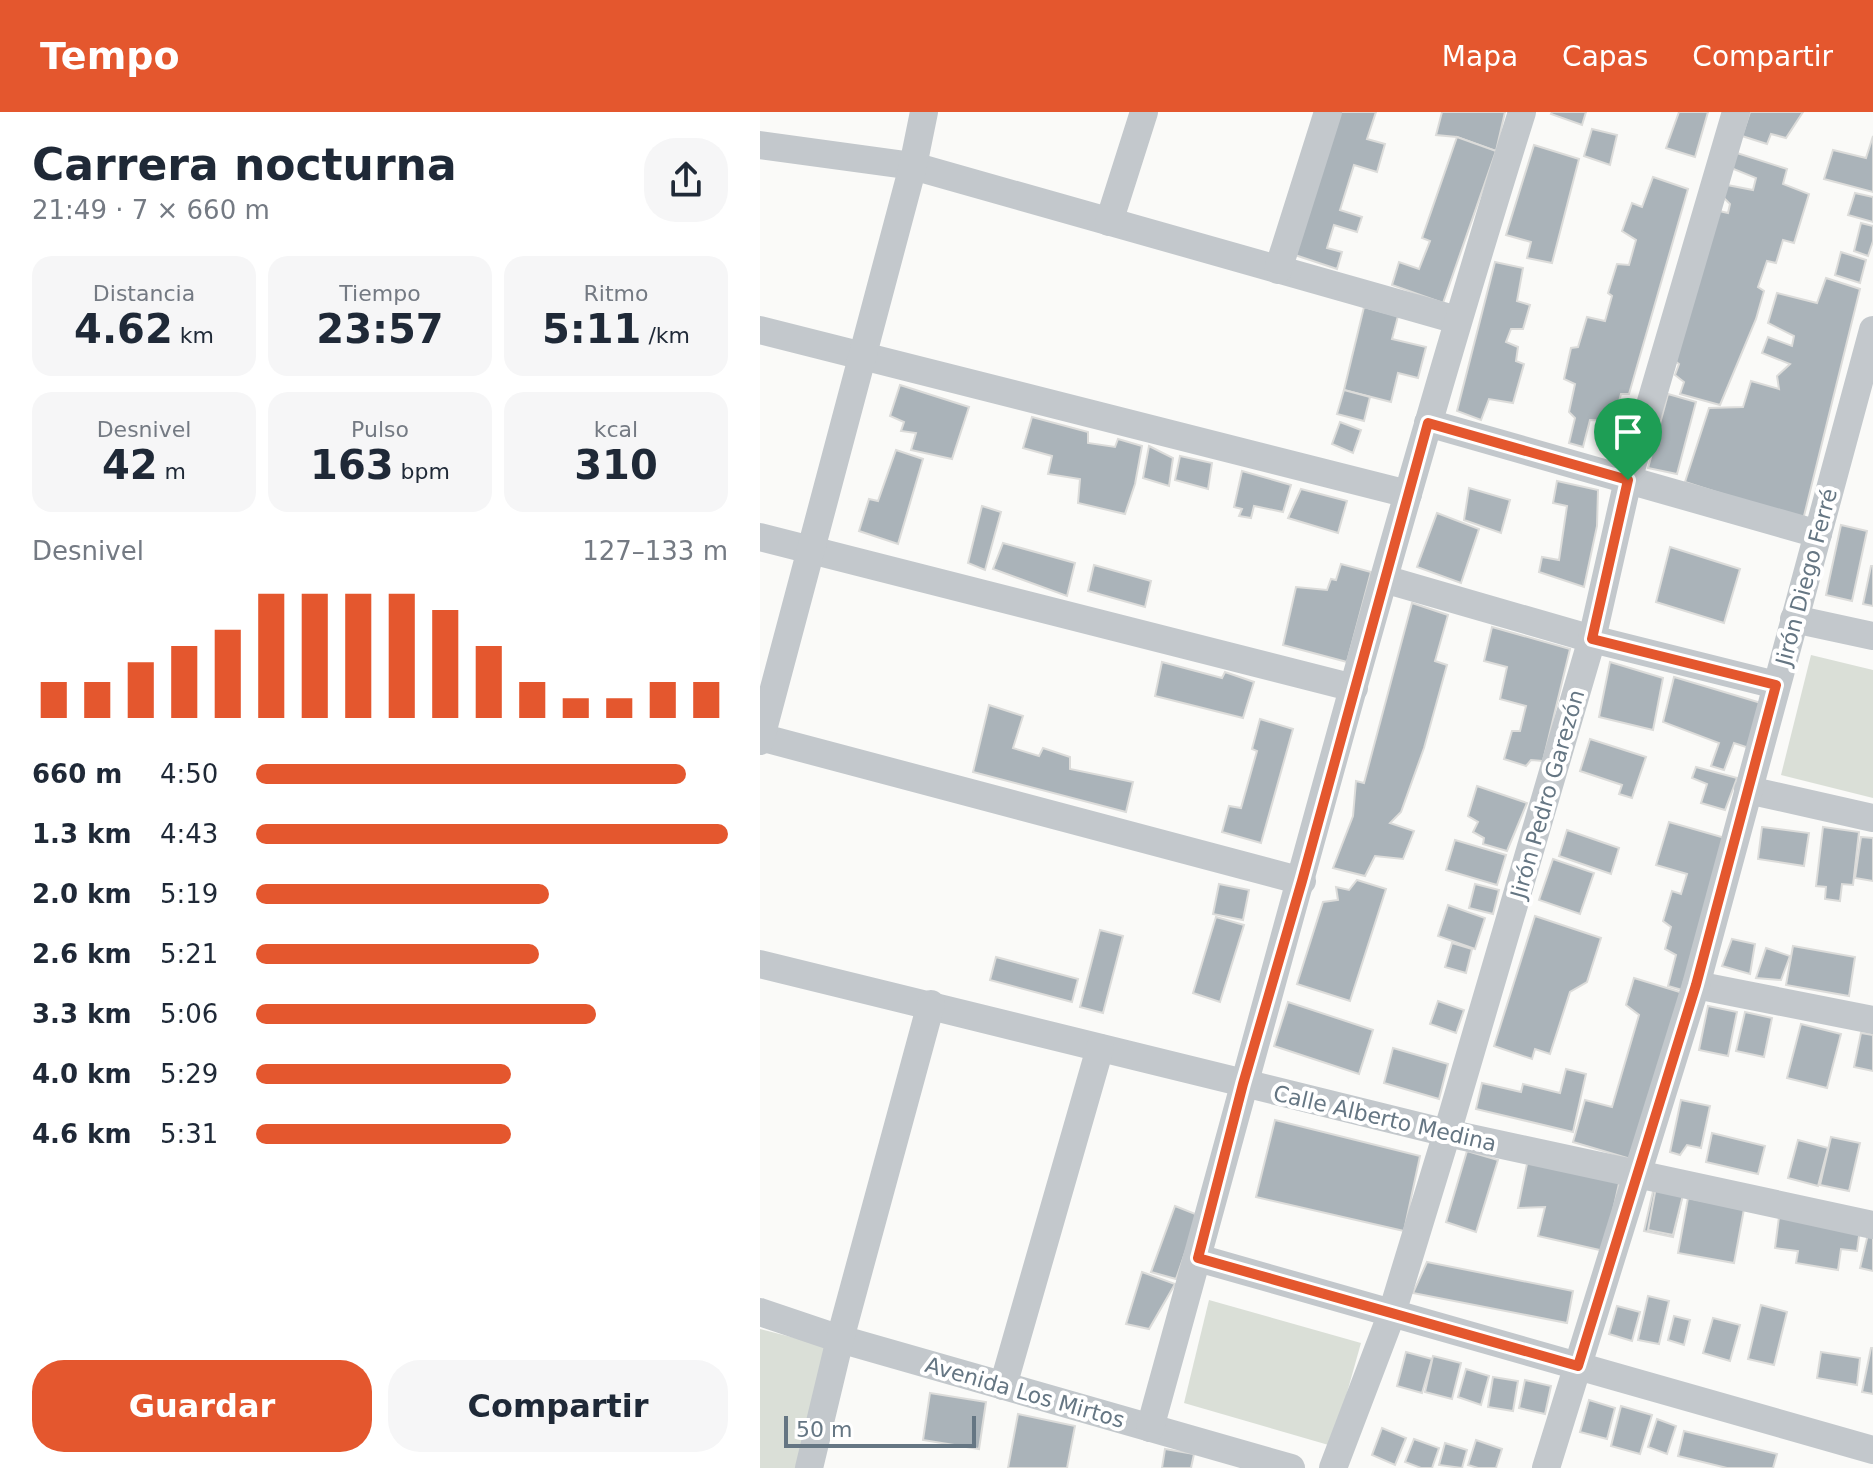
<!DOCTYPE html>
<html lang="es">
<meta charset="utf-8">
<style>
body{margin:0;font-family:"DejaVu Sans",sans-serif;background:#f6f6f7;color:#1f2937;height:100vh;display:flex;flex-direction:column;font-size:30px;white-space:nowrap}
*{box-sizing:border-box;margin:0}
p{font-size:26px;color:#747a83}
.icon{flex:none;width:44px;height:44px;fill:none;stroke:currentColor;stroke-width:2;stroke-linecap:round;stroke-linejoin:round}
.map{position:relative;flex:1;overflow:hidden}
.details{display:flex;flex-direction:column;background:#fff;width:760px}
.details>*{flex:none}
.scale{position:absolute;left:24px;bottom:20px;width:192px;box-sizing:border-box;padding-left:8px;border:4px solid #657683;border-top:0;font-size:22px;line-height:28px;white-space:nowrap;color:#657683;-webkit-text-stroke:6px #fff;paint-order:stroke}
.pin{position:absolute;display:grid;place-items:center;width:68px;height:68px;color:#fff;margin:-82px -34px;border-radius:50% 50% 50% 0;rotate:-45deg;box-shadow:0 0 8px #0007}
.pin .icon{rotate:45deg}
.round{display:grid;place-items:center;flex:none;width:84px;height:84px;border-radius:32px;background:#f6f6f7}
.overview{display:flex;align-items:center;justify-content:space-between;height:136px;padding:0 32px}
h1{font-size:44px;font-weight:700;line-height:60px}
.metrics{display:grid;grid-template-columns:repeat(3,1fr);gap:12px;height:136px;padding:8px 32px}
.metrics div{display:grid;align-content:center;border-radius:20px;background:#f6f6f7;text-align:center}
.metrics b{font-size:40px;font-weight:700}
.metrics small{font-size:22px;font-weight:400}
.metrics p{font-size:22px}
.chart{height:224px;padding:16px 32px}
.chart p{display:flex;justify-content:space-between}
.chart svg{width:100%;height:144px;margin-top:8px;stroke:#e4572e;stroke-width:6}
.primary-button{display:flex;gap:16px;margin-top:auto;padding:16px 32px}
.primary-button a{flex:1;height:92px;border-radius:32px;background:#e4572e;color:#fff;font-size:32px;font-weight:700;line-height:92px;text-align:center}
.primary-button a+a{background:#f6f6f7;color:#1f2937}
ul{padding:0 32px;list-style:none;font-size:26px}
li{display:grid;grid-template-columns:128px 96px 1fr;align-items:center;height:60px}
li i{height:20px;border-radius:10px;background:#e4572e}
header{display:flex;align-items:center;gap:48px;box-sizing:border-box;height:112px;padding:0 40px;background:#e4572e;color:#fff}
header strong{font-size:38px}
nav{display:flex;gap:44px;margin-inline-start:auto;font-size:28px}
main{display:flex;flex:1;min-height:0}
.map>svg:first-child{display:block}
.green{fill:#dadfd7}
.building{fill:#aab3b9;stroke:#dcdcda;stroke-width:2}
.lines{fill:none;stroke-linecap:round;stroke-linejoin:round}
.minor{stroke:#c3c8cc;stroke-width:28}
.route-casing{stroke:#fff;stroke-width:16}
.route{stroke:#e4572e;stroke-width:10}
.labels{text-anchor:middle;stroke-width:8;stroke-linejoin:round;paint-order:stroke}
.street-label{font-size:22px;fill:#657683;stroke:#fff}
</style>
<header>
<strong>Tempo</strong>
<nav><a>Mapa</a><a>Capas</a><a>Compartir</a></nav>
</header>
<main>
<section class="details">
<div class="overview"><div><h1>Carrera nocturna</h1><p>21:49 · 7 × 660 m</p></div><a class="round"><svg class="icon" aria-label="share" viewBox="0 0 24 24"><path d="M12 15V3M7 8l5-5 5 5M5 13v7h14v-7"/></svg></a></div>
<div class="metrics">
<div><p>Distancia</p><b>4.62<small> km</small></b></div>
<div><p>Tiempo</p><b>23:57</b></div>
<div><p>Ritmo</p><b>5:11<small> /km</small></b></div>
</div>
<div class="metrics">
<div><p>Desnivel</p><b>42<small> m</small></b></div>
<div><p>Pulso</p><b>163<small> bpm</small></b></div>
<div><p>kcal</p><b>310</b></div>
</div>
<div class="chart"><p><span>Desnivel</span>127–133 m</p>
<svg viewBox="0 0 160 44" preserveAspectRatio="none"><path d="M5 44V33M15 44V33M25 44V27M35 44V22M45 44V17M55 44V6M65 44V6M75 44V6M85 44V6M95 44V11M105 44V22M115 44V33M125 44V38M135 44V38M145 44V33M155 44V33"/></svg>
</div>
<ul>
<li><b>660 m</b>4:50<i style="width:91%"></i></li>
<li><b>1.3 km</b>4:43<i style="width:100%"></i></li>
<li><b>2.0 km</b>5:19<i style="width:62%"></i></li>
<li><b>2.6 km</b>5:21<i style="width:60%"></i></li>
<li><b>3.3 km</b>5:06<i style="width:72%"></i></li>
<li><b>4.0 km</b>5:29<i style="width:54%"></i></li>
<li><b>4.6 km</b>5:31<i style="width:54%"></i></li>
</ul>
<div class="primary-button"><a>Guardar</a><a>Compartir</a></div>
</section>
<div class="map">
<svg width="1113" height="1356" viewBox="0 0 1113 1356">
<rect width="100%" height="100%" fill="#fafaf8"/>
<!-- green -->
<g class="green">
<polygon points="1051,543 1113,558 1113,686 1021,663"/>
<polygon points="449,1188 601,1231 572,1334 424,1291"/>
<polygon points="0,1217 66,1234 37,1356 0,1356"/>
</g>
<!-- building -->
<g class="building">
<polygon points="579,0 616,0 607,27 625,32 617,60 594,53 580,98 602,105 597,120 574,113 567,136 582,140 577,157 535,143"/>
<polygon points="682,0 745,0 736,39 697,25 676,23"/>
<polygon points="792,0 826,0 822,13 791,2"/>
<polygon points="919,0 948,0 935,45 906,36"/>
<polygon points="990,0 1043,0 1026,26 1011,22 1007,32 982,24"/>
<polygon points="832,17 857,23 850,53 824,44"/>
<polygon points="1113,24 1113,80 1064,67 1073,38 1106,46"/>
<polygon points="697,25 736,39 683,191 632,173 639,150 659,157 670,129 662,126"/>
<polygon points="774,33 819,47 792,151 767,146 771,130 746,123"/>
<polygon points="977,41 1027,57 1023,72 1049,82 1034,131 1023,128 1016,151 1007,149 998,175 1004,179 996,207 960,293 920,282 924,270 915,263 919,252 915,249 955,98 968,101 970,92 963,85 967,73 993,78 996,66 971,56"/>
<polygon points="893,65 928,77 869,282 861,282 854,309 830,308 823,335 809,331 815,306 809,300 815,272 804,267 811,236 818,235 827,205 845,209 852,184 848,181 857,152 869,153 876,128 862,119 872,91 882,95"/>
<polygon points="1095,81 1113,85 1113,110 1088,103"/>
<polygon points="1101,111 1113,114 1113,129 1108,144 1094,139"/>
<polygon points="1081,140 1106,148 1100,171 1075,163"/>
<polygon points="735,150 763,156 757,189 770,193 763,217 751,217 746,230 758,235 756,249 764,252 753,291 729,287 721,308 697,299"/>
<polygon points="1066,166 1100,177 1043,408 925,370 949,296 983,295 991,269 1019,277 1017,264 1030,252 1002,241 1008,225 1032,234 1034,224 1008,211 1017,181 1057,191"/>
<polygon points="604,195 638,204 632,227 666,235 658,266 638,261 631,290 584,278"/>
<polygon points="140,273 209,295 192,347 151,338 156,321 141,319 144,310 130,304"/>
<polygon points="584,278 610,285 604,309 577,302"/>
<polygon points="908,282 936,290 917,362 888,356"/>
<polygon points="272,305 328,320 328,331 355,335 358,327 382,334 375,372 365,402 318,391 320,367 288,362 292,344 263,336"/>
<polygon points="580,310 601,318 593,341 572,332"/>
<polygon points="389,334 413,346 409,374 383,366"/>
<polygon points="136,338 163,347 138,432 99,419 109,387 118,389"/>
<polygon points="420,344 452,351 448,377 415,368"/>
<polygon points="482,359 531,373 523,400 494,394 491,406 479,404 482,397 474,395"/>
<polygon points="797,369 838,378 837,414 824,475 779,460 782,445 799,448 807,394 793,391"/>
<polygon points="709,376 750,388 741,421 704,408"/>
<polygon points="541,377 587,389 578,421 528,406"/>
<polygon points="222,394 241,400 225,458 208,451"/>
<polygon points="677,401 719,417 701,471 657,455"/>
<polygon points="1081,413 1107,419 1092,489 1066,483"/>
<polygon points="243,431 315,451 307,484 233,457"/>
<polygon points="910,435 980,457 964,511 896,490"/>
<polygon points="581,452 611,460 587,550 523,533 536,475 567,478 571,467 576,468"/>
<polygon points="334,453 391,469 385,495 328,479"/>
<polygon points="1111,454 1113,454 1113,494 1103,492"/>
<polygon points="652,491 688,503 675,549 687,553 664,636 641,700 630,711 654,719 643,747 615,744 605,764 573,756 593,704 596,669 604,671"/>
<polygon points="732,515 810,537 783,649 771,648 766,654 744,647 752,619 760,619 766,594 740,587 747,555 724,549"/>
<polygon points="402,550 462,566 465,560 494,570 483,606 395,584"/>
<polygon points="850,550 903,566 893,618 839,605"/>
<polygon points="914,565 1001,591 989,636 974,631 964,658 951,654 959,631 903,610"/>
<polygon points="229,593 263,604 253,636 279,644 283,636 310,645 310,657 373,670 366,700 213,660"/>
<polygon points="500,607 533,617 501,731 462,720 469,694 481,696 497,639 492,637"/>
<polygon points="830,627 886,645 872,686 859,682 862,673 820,659"/>
<polygon points="936,655 977,666 965,698 941,691 947,672 932,666"/>
<polygon points="717,674 767,691 747,739 723,732 724,726 713,720 718,710 708,704"/>
<polygon points="909,710 965,726 922,878 908,874 916,843 905,837 911,815 903,809 912,779 921,782 927,762 896,753"/>
<polygon points="1002,715 1049,721 1044,754 998,747"/>
<polygon points="1063,715 1099,720 1093,773 1082,772 1080,789 1065,787 1066,775 1056,774"/>
<polygon points="807,718 859,736 851,762 799,744"/>
<polygon points="1101,725 1113,726 1113,769 1095,766"/>
<polygon points="695,728 746,743 737,773 686,758"/>
<polygon points="793,747 834,761 820,802 779,788"/>
<polygon points="597,768 626,777 590,889 537,872 563,790 578,788 576,775 589,778"/>
<polygon points="459,772 489,778 483,808 453,802"/>
<polygon points="715,772 739,778 733,802 709,796"/>
<polygon points="688,793 725,806 715,837 678,824"/>
<polygon points="775,804 841,826 827,870 810,880 790,942 775,937 772,947 734,934"/>
<polygon points="456,805 484,813 460,890 433,881"/>
<polygon points="340,818 363,824 343,901 320,895"/>
<polygon points="972,827 995,832 990,862 962,854"/>
<polygon points="692,831 712,837 706,861 685,855"/>
<polygon points="1033,834 1095,845 1089,884 1026,873"/>
<polygon points="1006,836 1030,844 1021,868 996,866"/>
<polygon points="236,845 318,867 312,890 230,868"/>
<polygon points="874,866 923,881 874,1048 813,1030 825,988 852,995 879,903 866,893"/>
<polygon points="678,889 704,898 696,921 670,912"/>
<polygon points="528,890 613,918 599,962 514,934"/>
<polygon points="948,894 977,900 968,944 939,938"/>
<polygon points="985,900 1012,906 1004,945 976,939"/>
<polygon points="1041,912 1081,922 1067,976 1027,966"/>
<polygon points="1101,921 1113,923 1113,959 1094,955"/>
<polygon points="633,936 688,952 679,987 624,971"/>
<polygon points="806,957 826,962 813,1020 716,997 722,971 761,980 763,972 800,981"/>
<polygon points="921,988 950,994 941,1036 927,1033 920,1043 910,1040"/>
<polygon points="515,1008 660,1044 644,1119 496,1085"/>
<polygon points="952,1021 1005,1034 998,1062 946,1050"/>
<polygon points="1071,1025 1100,1031 1089,1079 1060,1073"/>
<polygon points="1038,1028 1068,1036 1058,1074 1028,1066"/>
<polygon points="707,1039 738,1048 716,1120 686,1110"/>
<polygon points="768,1047 860,1067 844,1139 778,1124 785,1095 758,1096"/>
<polygon points="894,1075 923,1081 913,1125 884,1119"/>
<polygon points="896,1075 923,1083 913,1123 888,1118"/>
<polygon points="928,1086 984,1097 974,1151 918,1141"/>
<polygon points="415,1094 438,1103 416,1167 391,1160"/>
<polygon points="1019,1105 1100,1117 1097,1139 1081,1137 1078,1158 1036,1151 1038,1139 1015,1136"/>
<polygon points="1108,1122 1113,1123 1113,1159 1100,1156"/>
<polygon points="667,1150 813,1179 807,1211 653,1181"/>
<polygon points="382,1160 415,1172 389,1217 366,1212"/>
<polygon points="888,1184 909,1189 899,1232 878,1228"/>
<polygon points="1001,1193 1027,1200 1014,1253 988,1247"/>
<polygon points="857,1194 880,1200 872,1229 849,1222"/>
<polygon points="914,1204 930,1208 924,1233 908,1228"/>
<polygon points="953,1206 980,1213 970,1249 943,1241"/>
<polygon points="1111,1236 1113,1236 1113,1282 1102,1280"/>
<polygon points="646,1240 672,1247 662,1281 637,1274"/>
<polygon points="1061,1240 1100,1246 1097,1273 1057,1266"/>
<polygon points="673,1244 701,1251 692,1287 665,1280"/>
<polygon points="706,1257 729,1264 721,1293 698,1285"/>
<polygon points="733,1265 758,1269 753,1299 728,1295"/>
<polygon points="765,1268 791,1274 785,1302 759,1296"/>
<polygon points="170,1281 226,1290 219,1337 163,1328"/>
<polygon points="829,1288 855,1296 847,1327 820,1320"/>
<polygon points="861,1294 892,1303 880,1342 851,1334"/>
<polygon points="258,1302 315,1314 307,1356 248,1356"/>
<polygon points="897,1307 916,1314 907,1342 888,1335"/>
<polygon points="622,1316 646,1326 635,1353 612,1343"/>
<polygon points="924,1319 1017,1342 1013,1356 967,1356 918,1344"/>
<polygon points="654,1327 679,1336 672,1356 661,1356 645,1350"/>
<polygon points="716,1328 742,1337 736,1356 718,1356 708,1353"/>
<polygon points="685,1331 707,1338 702,1356 679,1353"/>
<polygon points="405,1337 434,1342 431,1356 402,1356"/>
</g>
<g class="lines">
<!-- minor -->
<g class="minor">
<polyline points="0,33 153,54 697,208"/>
<polyline points="349,110 384,0"/>
<polyline points="518,158 568,0"/>
<polyline points="0,218 648,382"/>
<polyline points="668,311 1058,422"/>
<polyline points="0,425 594,576"/>
<polyline points="624,467 832,527 1016,573"/>
<polyline points="1034,507 1113,524"/>
<polyline points="0,625 542,769"/>
<polyline points="0,629 153,54 164,0"/>
<polyline points="988,678 1113,706"/>
<polyline points="0,852 687,1021 1113,1113"/>
<polyline points="936,873 1113,908"/>
<polyline points="438,1146 1113,1338"/>
<polyline points="0,1200 80,1227 531,1356"/>
<polyline points="243,1274 340,936"/>
<path d="M390 1316C512 877 626 435 762 0"/>
<polyline points="49,1356 80,1227 171,892"/>
<polyline points="573,1356 632,1201 687,1021 832,527 868,368 976,0"/>
<polyline points="786,1356 936,873 1113,218"/>
</g>
</g>
<g class="lines">
<defs>
<polygon id="route" points="668,311 868,368 832,527 1016,573 936,873 818,1254 438,1146 483,972 542,769"/>
</defs>
<!-- route casing -->
<use href="#route" class="route-casing"/>
<!-- route -->
<use href="#route" class="route"/>
</g>
<g class="labels">
<!-- street labels -->
<g class="street-label">
<text transform="translate(1046 465) rotate(-75)" y="8">Jirón Diego Ferré</text>
<text transform="translate(787 682) rotate(-74)" y="8">Jirón Pedro Garezón</text>
<text transform="translate(625 1006) rotate(13)" y="8">Calle Alberto Medina</text>
<text transform="translate(265 1280) rotate(16)" y="8">Avenida Los Mirtos</text>
</g>
</g>
</svg>
<div class="scale">50 m</div>
<div class="pin" style="left:868px;top:368px;background:#1e9e55"><svg class="icon" aria-label="arrive" viewBox="0 0 24 24"><path d="M6 21V4h12l-3 4 3 4H6"/></svg></div>
</div>
</main>
